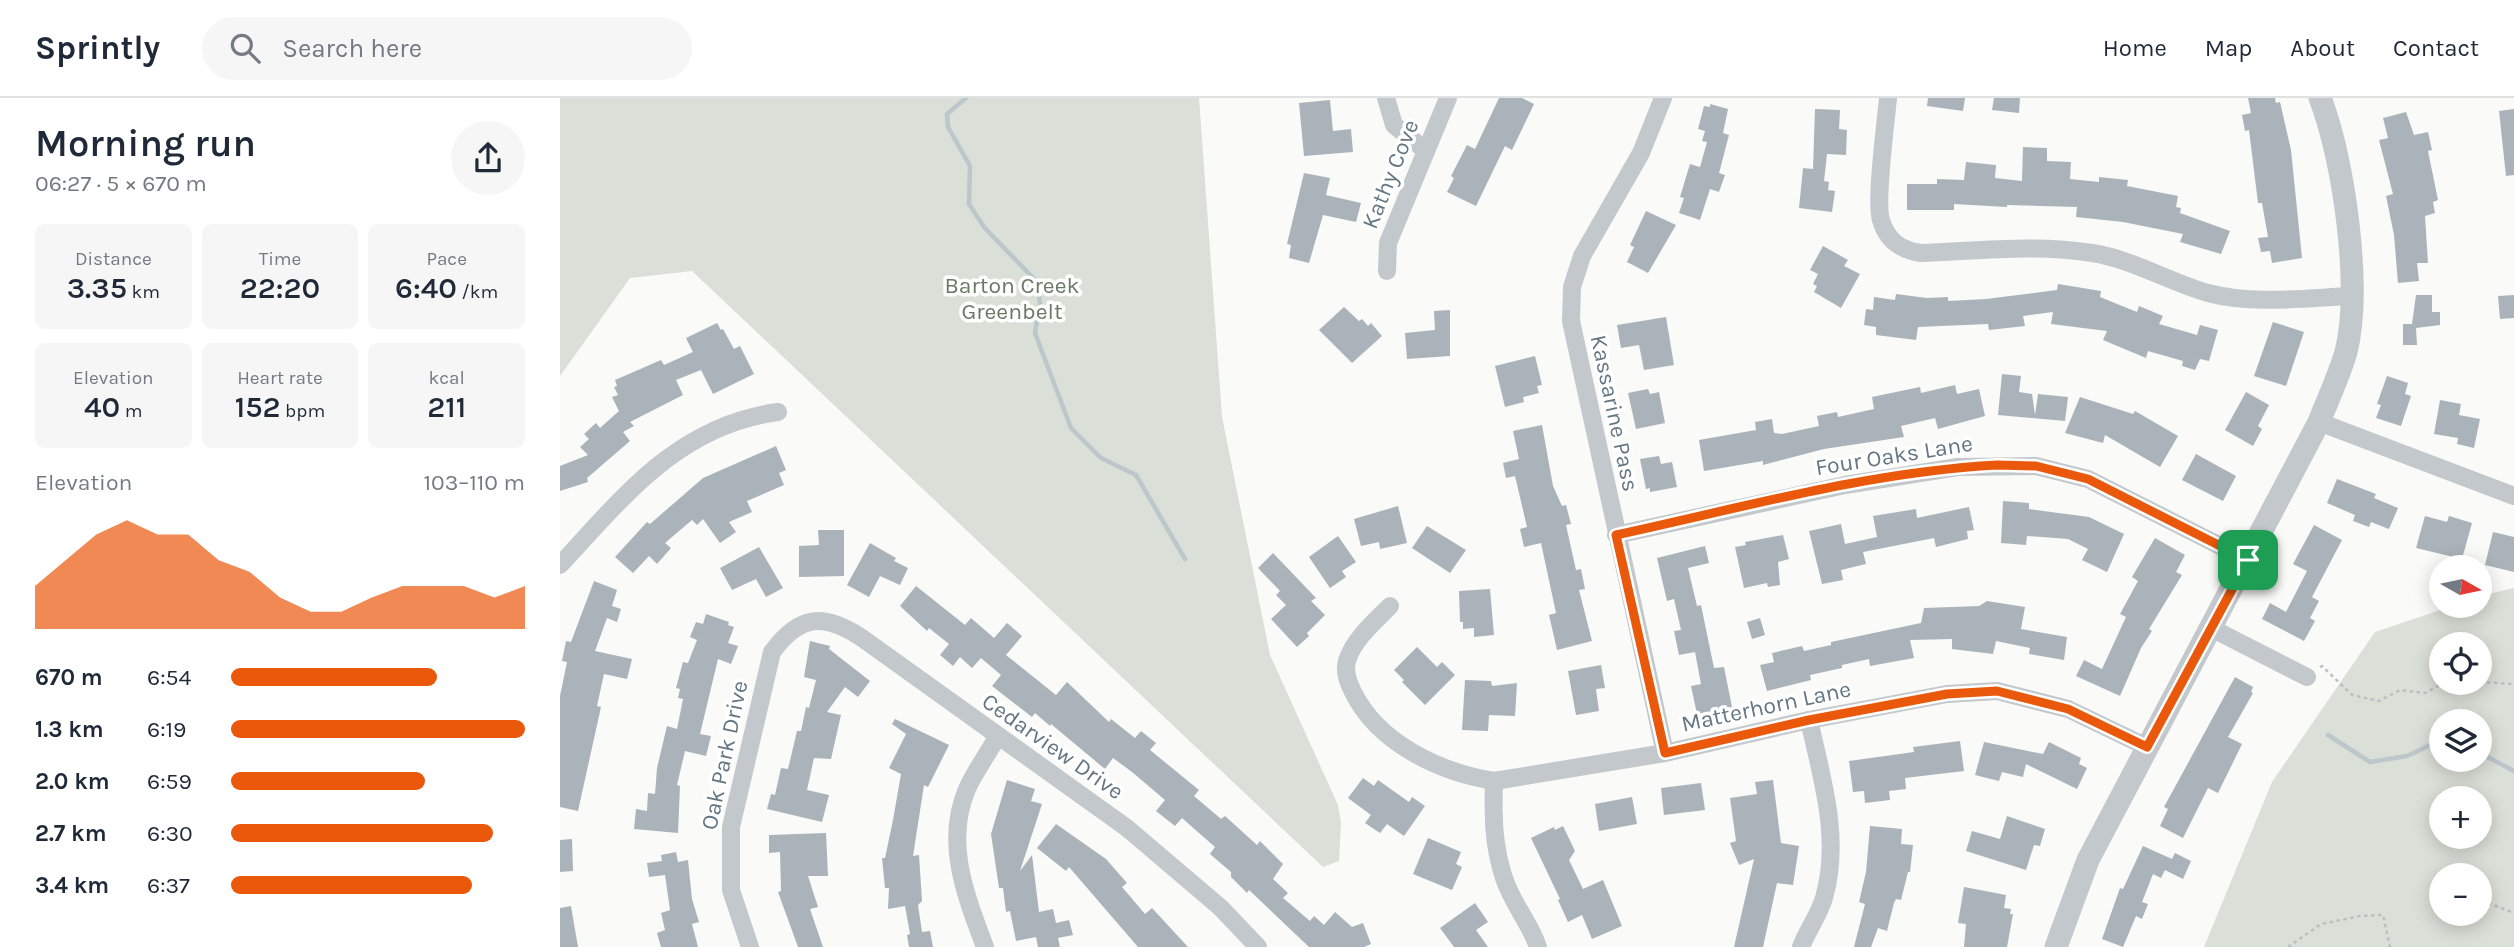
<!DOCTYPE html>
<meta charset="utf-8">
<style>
body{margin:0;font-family:Karla,sans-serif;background:#f6f6f7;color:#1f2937;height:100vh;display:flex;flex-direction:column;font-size:26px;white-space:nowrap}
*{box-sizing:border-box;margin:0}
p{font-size:23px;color:#747a83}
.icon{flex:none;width:38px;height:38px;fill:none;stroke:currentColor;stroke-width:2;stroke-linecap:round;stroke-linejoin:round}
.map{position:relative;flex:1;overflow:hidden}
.side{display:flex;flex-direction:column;background:#fff;width:560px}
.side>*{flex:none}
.needle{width:46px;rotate:99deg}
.buttons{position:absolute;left:1869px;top:457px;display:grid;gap:14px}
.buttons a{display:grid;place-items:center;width:63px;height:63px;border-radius:50%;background:#fff;box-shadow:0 4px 18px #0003;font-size:35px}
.pin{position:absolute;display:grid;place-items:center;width:60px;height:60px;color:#fff;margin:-30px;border-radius:14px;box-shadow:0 4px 10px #0006}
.round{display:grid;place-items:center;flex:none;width:74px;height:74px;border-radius:37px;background:#f6f6f7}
.headline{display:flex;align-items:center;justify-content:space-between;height:119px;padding:0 35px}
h1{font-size:38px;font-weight:600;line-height:52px}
.metrics{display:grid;grid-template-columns:repeat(3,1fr);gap:10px;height:119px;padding:7px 35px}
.metrics div{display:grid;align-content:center;border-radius:10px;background:#f6f6f7;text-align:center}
.metrics b{font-size:30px;font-weight:600}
.metrics small{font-size:19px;font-weight:400}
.metrics p{font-size:19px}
.chart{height:196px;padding:14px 35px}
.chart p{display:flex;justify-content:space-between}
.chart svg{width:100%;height:126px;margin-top:7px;fill:#ea580c;opacity:.7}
ul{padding:0 35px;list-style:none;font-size:23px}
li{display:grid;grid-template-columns:112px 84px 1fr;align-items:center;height:52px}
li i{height:18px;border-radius:9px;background:#ea580c}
header{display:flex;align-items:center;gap:42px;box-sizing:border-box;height:98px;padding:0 35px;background:#fff;border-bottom:2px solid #e0e1e3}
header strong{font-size:33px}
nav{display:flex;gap:38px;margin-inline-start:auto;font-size:24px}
.search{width:490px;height:63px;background:#f6f6f7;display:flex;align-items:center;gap:18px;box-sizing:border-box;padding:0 24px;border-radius:38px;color:#747a83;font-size:26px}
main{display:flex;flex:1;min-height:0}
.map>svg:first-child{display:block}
.green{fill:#dadfd7;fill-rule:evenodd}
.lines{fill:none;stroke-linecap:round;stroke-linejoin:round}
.stream{stroke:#bbc7cb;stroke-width:4.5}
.building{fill:#aab3b9}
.path{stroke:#bbbfc2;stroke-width:2.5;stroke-dasharray:3.5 3.5;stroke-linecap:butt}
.minor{stroke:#c3c8cc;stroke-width:18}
.tertiary{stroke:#c3c8cc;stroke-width:23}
.route-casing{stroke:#fff;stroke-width:14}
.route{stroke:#ea580c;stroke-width:9}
.labels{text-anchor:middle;stroke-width:7;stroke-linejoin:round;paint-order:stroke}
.street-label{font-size:23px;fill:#657683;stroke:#fff}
.park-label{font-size:23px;fill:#687a64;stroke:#fff}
</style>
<header>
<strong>Sprintly</strong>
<div class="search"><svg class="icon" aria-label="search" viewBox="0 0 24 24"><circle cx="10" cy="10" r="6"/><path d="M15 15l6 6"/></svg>Search here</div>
<nav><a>Home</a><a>Map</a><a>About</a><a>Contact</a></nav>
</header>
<main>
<section class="side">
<div class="headline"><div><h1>Morning run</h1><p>06:27 · 5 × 670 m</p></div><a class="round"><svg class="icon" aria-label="share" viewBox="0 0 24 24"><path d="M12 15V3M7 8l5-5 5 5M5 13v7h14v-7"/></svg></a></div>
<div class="metrics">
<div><p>Distance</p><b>3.35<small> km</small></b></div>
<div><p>Time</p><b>22:20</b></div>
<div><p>Pace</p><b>6:40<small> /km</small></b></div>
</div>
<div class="metrics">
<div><p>Elevation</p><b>40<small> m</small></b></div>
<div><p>Heart rate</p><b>152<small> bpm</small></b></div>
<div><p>kcal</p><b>211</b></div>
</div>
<div class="chart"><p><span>Elevation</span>103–110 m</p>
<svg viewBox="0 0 160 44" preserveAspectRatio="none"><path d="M0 44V29L10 20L20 11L30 6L40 11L50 11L60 20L70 24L80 33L90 38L100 38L110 33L120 29L130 29L140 29L150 33L160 29V44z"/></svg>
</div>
<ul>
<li><b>670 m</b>6:54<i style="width:70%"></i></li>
<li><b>1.3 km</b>6:19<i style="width:100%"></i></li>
<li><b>2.0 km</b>6:59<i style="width:66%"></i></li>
<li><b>2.7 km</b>6:30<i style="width:89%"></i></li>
<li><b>3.4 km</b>6:37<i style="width:82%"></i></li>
</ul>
</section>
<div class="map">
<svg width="1954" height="849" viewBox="0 0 1954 849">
<rect width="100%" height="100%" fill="#fafaf8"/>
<!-- green -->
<g class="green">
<polygon points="0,0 639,0 662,319 710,557 778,707 781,725 779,763 763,769 132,173 70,180 0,278"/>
<path d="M1954 490V849H1644L1712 684 1815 534 1892 508H1920V498ZM1881 546H1920V584H1881ZM1881 623H1920V662H1881ZM1881 700H1920V738H1881ZM1881 777H1920V816H1881Z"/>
</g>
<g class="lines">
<!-- stream -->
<g class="stream">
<polyline points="406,0 387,16 388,29 410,68 409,106 424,129 477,184 480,205 475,235 511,330 541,360 576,377 625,461"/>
<polyline points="1768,637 1810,664 1847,658 1881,642"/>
<polyline points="1920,655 1954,673"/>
</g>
</g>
<!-- building -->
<g class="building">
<polygon points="939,0 962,0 974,6 952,52 945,48 916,108 887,94 894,80 891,78 907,47 915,51"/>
<polygon points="1368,0 1405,0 1403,13 1367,8"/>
<polygon points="1434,0 1460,0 1459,15 1432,12"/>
<polygon points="1688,0 1715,0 1716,5 1720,4 1731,52 1742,160 1712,165 1710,153 1701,154 1698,140 1708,139 1702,105 1698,105 1689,32 1685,33 1682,17 1691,15"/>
<polygon points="770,2 773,33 791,31 793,54 744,58 739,5"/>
<polygon points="1150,6 1168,11 1163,35 1169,37 1159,75 1165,77 1159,94 1150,91 1140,122 1119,115 1124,100 1120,99 1130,66 1140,69 1147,44 1142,43 1145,33 1138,31 1144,8 1150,9"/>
<polygon points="1255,11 1280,12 1279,31 1287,32 1286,57 1267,56 1264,83 1269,84 1268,92 1275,93 1272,114 1239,110 1243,70 1253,71"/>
<polygon points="1954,11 1954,77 1946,78 1939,13"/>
<polygon points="1846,14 1854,37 1868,34 1872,52 1868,53 1878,102 1873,104 1875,115 1865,118 1868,165 1857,165 1859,183 1838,185 1834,137 1826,98 1833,96 1819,42 1828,40 1823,20"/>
<polygon points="1463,49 1487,50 1487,63 1511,64 1510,81 1539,84 1539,79 1568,82 1567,88 1618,98 1616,109 1621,110 1620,115 1670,133 1661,156 1620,144 1623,136 1563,124 1516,119 1517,109 1447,107 1447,109 1394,106 1394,112 1347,112 1347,86 1377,86 1377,81 1404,82 1406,64 1436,67 1435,80 1462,83"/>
<polygon points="744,75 770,80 766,97 801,105 796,124 763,117 749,165 729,160 731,147 727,146"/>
<polygon points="1086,113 1116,127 1088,175 1067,164 1074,149 1070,147"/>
<polygon points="1263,148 1288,162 1284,168 1300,176 1281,210 1254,194 1257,188 1253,186 1258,176 1250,172"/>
<polygon points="1498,186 1541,193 1540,199 1577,214 1579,208 1603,218 1599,226 1637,237 1640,227 1658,232 1649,263 1640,261 1635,272 1622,268 1623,263 1588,253 1586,260 1543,242 1547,233 1491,226 1493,214 1463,218 1465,228 1429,232 1428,226 1358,229 1356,242 1316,237 1316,229 1304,227 1306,211 1313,212 1314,199 1335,202 1336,196 1367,200 1388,199 1388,203 1426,201 1497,192"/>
<polygon points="1856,197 1872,197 1872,214 1880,214 1880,227 1856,230 1857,247 1843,247 1843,226 1852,226"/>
<polygon points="1954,197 1954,220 1940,221 1938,198"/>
<polygon points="784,209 799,223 802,221 808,228 811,225 822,238 792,265 759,232"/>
<polygon points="890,212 890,258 847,261 845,235 875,232 874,213"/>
<polygon points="1106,219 1114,267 1084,272 1079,247 1061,250 1057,227"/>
<polygon points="1713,224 1744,234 1726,288 1694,278"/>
<polygon points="157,225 161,232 163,231 174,251 180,248 194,276 153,296 141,272 116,282 123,297 70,324 74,328 63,334 70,343 27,380 28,384 0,393 0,368 28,357 20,349 29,341 24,336 36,325 40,330 59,313 52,299 58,297 54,289 57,288 55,282 101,262 104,267 133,254 126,240"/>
<polygon points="975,258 982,287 977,288 979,295 963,299 964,304 945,309 935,268"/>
<polygon points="1442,276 1461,278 1459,294 1472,296 1475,317 1478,296 1508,299 1505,323 1438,317"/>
<polygon points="1827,278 1848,285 1845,296 1851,298 1841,328 1816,320 1821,307 1817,306"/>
<polygon points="1395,287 1397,296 1419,291 1425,318 1378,331 1375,320 1341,328 1344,339 1264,351 1203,367 1203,363 1144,373 1139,342 1196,332 1195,324 1212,321 1214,335 1222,336 1259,328 1257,318 1277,314 1278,319 1314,311 1312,299 1360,289 1361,295"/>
<polygon points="1088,291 1090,296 1099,294 1105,325 1076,331 1068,295"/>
<polygon points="1686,294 1709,307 1698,328 1702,331 1693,348 1665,332"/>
<polygon points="1520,299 1573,316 1575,313 1618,338 1600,369 1545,337 1543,345 1505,335"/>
<polygon points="1880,302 1901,306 1899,317 1920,321 1914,350 1897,346 1898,340 1874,336"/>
<polygon points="982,327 993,388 1002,408 1006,407 1011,426 1006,427 1016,472 1021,471 1025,491 1019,492 1032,543 997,552 989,517 996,515 981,445 964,449 960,431 967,429 955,378 946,380 943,365 959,361 953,333"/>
<polygon points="216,348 226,372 219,375 224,387 187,403 192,414 169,424 176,434 160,445 143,421 137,427 132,422 105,445 111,450 97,466 89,458 73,475 55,459 87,424 90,426 143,380"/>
<polygon points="1636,356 1676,378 1663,403 1622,382"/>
<polygon points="1099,358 1101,366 1112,364 1117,389 1090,394 1090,390 1086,391 1080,361"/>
<polygon points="1777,381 1816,396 1814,400 1838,410 1829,431 1811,424 1809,429 1793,423 1795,417 1767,405"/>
<polygon points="1443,403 1469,405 1469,411 1529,419 1564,436 1547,474 1522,462 1528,451 1508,441 1467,438 1466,447 1441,445"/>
<polygon points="838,408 847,445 820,451 819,444 801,448 794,421"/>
<polygon points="1409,409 1414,432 1407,433 1408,441 1376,449 1374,440 1303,454 1306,466 1281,472 1283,482 1262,486 1249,433 1281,426 1285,446 1317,439 1313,418 1356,411 1357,420"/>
<polygon points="1865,418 1887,424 1889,418 1912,425 1902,461 1856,450"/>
<polygon points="1754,427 1782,442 1752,499 1759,503 1750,520 1755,523 1744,543 1702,521 1710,505 1726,514 1747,473 1733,466"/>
<polygon points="867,428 906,452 890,475 852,450"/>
<polygon points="258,432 284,432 284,478 239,479 239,448 259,447"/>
<polygon points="1933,434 1954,439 1954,474 1925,467"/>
<polygon points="1223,437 1229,461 1218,464 1220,487 1208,489 1207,485 1184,490 1175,449 1186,447 1185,444"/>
<polygon points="778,438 796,464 782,473 786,479 770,490 749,459"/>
<polygon points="1595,440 1625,457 1616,474 1622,477 1589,531 1592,533 1581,550 1560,598 1516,578 1524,562 1542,571 1566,519 1560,516 1578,483 1572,479"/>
<polygon points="310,445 336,460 334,463 348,470 340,487 320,478 309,499 287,487"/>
<polygon points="1145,448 1149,465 1128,470 1137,508 1141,507 1154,570 1164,569 1172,609 1137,616 1131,588 1141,586 1135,554 1119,557 1114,533 1121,532 1114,501 1107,503 1097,460"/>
<polygon points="199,449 223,490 206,499 196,481 172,492 160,470"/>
<polygon points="713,455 756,500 751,503 765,517 747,535 749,538 737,549 711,521 726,507 716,497 720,493 698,470"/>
<polygon points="34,483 57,492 52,508 61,511 57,524 47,520 35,553 72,561 67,581 44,576 37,608 41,609 18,713 0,709 0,598 7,564 2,563 6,543 11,544"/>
<polygon points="356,488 405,527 411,520 434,540 447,525 462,538 446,557 496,597 507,584 549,624 551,621 575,640 581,633 596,645 590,652 639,692 634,698 661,721 665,718 697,747 700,743 723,766 713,781 728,795 723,800 750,823 754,818 764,827 775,814 792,829 803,825 811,846 804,849 749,849 689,792 687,795 671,779 671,774 650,756 655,749 622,720 615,728 596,713 605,702 572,674 553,660 545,671 491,626 490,628 475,615 472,619 432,588 441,577 421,560 412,570 400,559 393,568 380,557 389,546 369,530 367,533 340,508"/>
<polygon points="930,491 934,537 914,539 914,530 903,531 903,524 900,524 899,493"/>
<polygon points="1427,503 1465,509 1461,531 1507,539 1504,562 1469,556 1470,550 1436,543 1433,556 1392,551 1392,541 1350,542 1354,560 1310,568 1309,561 1282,567 1282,570 1250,577 1251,582 1207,593 1200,567 1214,564 1212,555 1242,548 1244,553 1271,547 1271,544 1361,525 1364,510 1419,508"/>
<polygon points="146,516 169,524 168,527 174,529 168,545 178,548 171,566 158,561 140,636 151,638 146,658 125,653 117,687 120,688 118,735 74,731 76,711 87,713 88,695 95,696 97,670 107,628 117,631 123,601 118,600 120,591 116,590 123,564 128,565 137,542 130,539 136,524 143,526"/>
<polygon points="1200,520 1205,537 1192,541 1187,524"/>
<polygon points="250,543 270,548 269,551 310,583 298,599 285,589 267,614 281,617 271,661 254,660 247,692 269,697 262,724 207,711 211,696 215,697 221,670 228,671 237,633 241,633 246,609 249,610 256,582 244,579"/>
<polygon points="857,549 877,569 882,564 895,577 865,607 842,584 844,582 834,572"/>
<polygon points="1041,567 1045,590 1036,591 1039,613 1016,617 1008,573"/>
<polygon points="1675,579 1693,589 1691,594 1693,595 1668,639 1682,646 1658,695 1648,690 1623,740 1600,728 1608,711 1604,709"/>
<polygon points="905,582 931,583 932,588 957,585 955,618 929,617 928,633 902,632"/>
<polygon points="335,621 389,647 368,689 364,687 353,758 359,757 362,803 358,807 362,834 370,833 373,849 349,849 347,837 350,836 345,808 328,811 329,790 325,790 322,760 325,760 333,722 341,676 329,670 346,636 332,626"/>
<polygon points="1400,643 1404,673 1345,680 1346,691 1329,693 1330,702 1305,705 1304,693 1293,694 1289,663 1354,654 1353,649"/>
<polygon points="1424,644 1483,656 1489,644 1521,660 1519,666 1527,670 1517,691 1466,666 1463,679 1442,674 1439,683 1415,677"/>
<polygon points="803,680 814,688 818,682 849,704 852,699 865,708 844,738 827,726 820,735 805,725 811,717 788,700"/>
<polygon points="447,682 475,691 471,703 482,706 460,773 472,757 479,814 493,811 496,825 509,822 513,837 498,840 500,849 478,849 476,839 456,843 450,813 446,814 443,790 439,790 431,736"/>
<polygon points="1213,682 1221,745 1239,748 1233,787 1217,785 1203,849 1174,849 1194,761 1179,767 1170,745 1176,743 1170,700 1197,696 1195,684"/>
<polygon points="1141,685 1145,712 1104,717 1101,690"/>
<polygon points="1072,699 1077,726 1039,733 1035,706"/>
<polygon points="1447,718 1485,731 1480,748 1474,747 1466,772 1406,753 1412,733 1440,741"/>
<polygon points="496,726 546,761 567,785 562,789 585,816 592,810 628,849 578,849 509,769 506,773 477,750"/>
<polygon points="1003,728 1015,753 1009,762 1023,791 1043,782 1062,828 1032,841 1022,817 1008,824 998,802 1000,801 971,740 994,729 995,732"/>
<polygon points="1310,728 1342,731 1341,746 1353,747 1350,774 1348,774 1341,802 1336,801 1334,805 1327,833 1318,830 1311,849 1294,849 1305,806 1299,804 1306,774"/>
<polygon points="266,735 268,778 248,778 258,809 250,811 263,849 238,849 218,794 221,793 220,754 209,755 209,737"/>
<polygon points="868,740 901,754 896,766 902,769 892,792 853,776"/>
<polygon points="12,741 13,773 0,774 0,742"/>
<polygon points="1583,748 1612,761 1615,755 1631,763 1623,781 1605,772 1601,780 1593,776 1582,804 1588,806 1582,821 1576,818 1563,849 1542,841 1560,790 1563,791"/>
<polygon points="116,754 118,764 128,762 132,801 139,824 132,826 138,849 101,849 97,835 105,832 101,815 110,812 105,777 89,779 87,765 102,763 101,757"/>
<polygon points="1404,789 1446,797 1444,810 1451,811 1450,816 1453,816 1447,849 1404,849 1406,826 1398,825"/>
<polygon points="915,805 928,824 916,832 928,849 894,849 880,830"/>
<polygon points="11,808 18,849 0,849 0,810"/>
</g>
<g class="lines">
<!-- path -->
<g class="path">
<polyline points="1760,569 1762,568 1792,597 1819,603 1840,592 1865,595 1885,584"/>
<polyline points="1920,584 1954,586"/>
<polyline points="1928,805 1954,815"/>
<polyline points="1728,849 1761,826 1800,818 1823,817 1830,849"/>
</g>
<!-- minor -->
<g class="minor">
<polyline points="826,0 834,27 865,52"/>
<polyline points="1103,0 1081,55 1022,158 1012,189 1011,223 1105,655"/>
<path d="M1328 0C1326 23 1315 104 1321 122 1327 143 1341 152 1361 155 1417 153 1476 146 1532 155 1572 161 1609 184 1648 195 1694 207 1745 200 1792 198"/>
<polyline points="827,173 828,145 888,0"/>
<polyline points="1759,324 1954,398"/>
<polyline points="1056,437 1285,387 1398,369 1476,368 1528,381 1688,462"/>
<path d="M0 467C64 398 119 327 218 314"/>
<path d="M830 508C815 523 793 542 787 563 784 574 788 584 793 594 818 645 879 674 934 683L1105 655 1249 622 1387 596 1437 593 1508 611 1587 649"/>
<polyline points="1651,530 1747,579"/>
<path d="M934 683C933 717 933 747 944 780 952 805 970 825 978 849"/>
<path d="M190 849 171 792V729L212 554C240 516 264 515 302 540L567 730 661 810 698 849"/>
<path d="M425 849C406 798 384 745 407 691 415 673 428 656 437 639"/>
<path d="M1241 849C1247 833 1259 817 1264 800 1281 740 1262 681 1249 622"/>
</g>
<!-- tertiary -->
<path class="tertiary" d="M1496 849 1528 762 1759 324C1768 301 1779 278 1786 254 1802 190 1784 61 1760 0"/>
</g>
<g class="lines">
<defs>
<path id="route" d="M1437 367 1476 368 1528 381 1688 462 1587 649 1508 611 1437 593 1387 596 1249 622 1105 655 1056 437C1181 410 1308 374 1437 367Z"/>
</defs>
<!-- route casing -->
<use href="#route" class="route-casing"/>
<!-- route -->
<use href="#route" class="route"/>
</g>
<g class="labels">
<!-- street labels -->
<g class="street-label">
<text transform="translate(830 76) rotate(-68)" y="8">Kathy Cove</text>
<text transform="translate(1055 315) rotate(78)" y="8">Kassarine Pass</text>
<text transform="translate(1334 357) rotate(-9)" y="8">Four Oaks Lane</text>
<text transform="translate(1206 608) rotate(-12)" y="8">Matterhorn Lane</text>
<text transform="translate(493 648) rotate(35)" y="8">Cedarview Drive</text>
<text transform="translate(164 657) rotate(-78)" y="8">Oak Park Drive</text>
</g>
<!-- park labels -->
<g class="park-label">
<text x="452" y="195">Barton Creek<tspan x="452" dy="26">Greenbelt</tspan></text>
</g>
</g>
</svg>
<div class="buttons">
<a><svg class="needle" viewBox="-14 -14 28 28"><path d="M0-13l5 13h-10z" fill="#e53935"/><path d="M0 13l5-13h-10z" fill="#747a83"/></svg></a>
<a><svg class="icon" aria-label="locate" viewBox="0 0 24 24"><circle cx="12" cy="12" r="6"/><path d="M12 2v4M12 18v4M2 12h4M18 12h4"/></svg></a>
<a><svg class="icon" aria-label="layers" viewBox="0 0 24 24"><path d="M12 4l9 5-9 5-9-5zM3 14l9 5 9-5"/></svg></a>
<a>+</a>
<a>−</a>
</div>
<div class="pin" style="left:1688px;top:462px;background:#1e9e55"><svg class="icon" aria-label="arrive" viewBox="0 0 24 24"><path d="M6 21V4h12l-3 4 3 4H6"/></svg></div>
</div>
</main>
